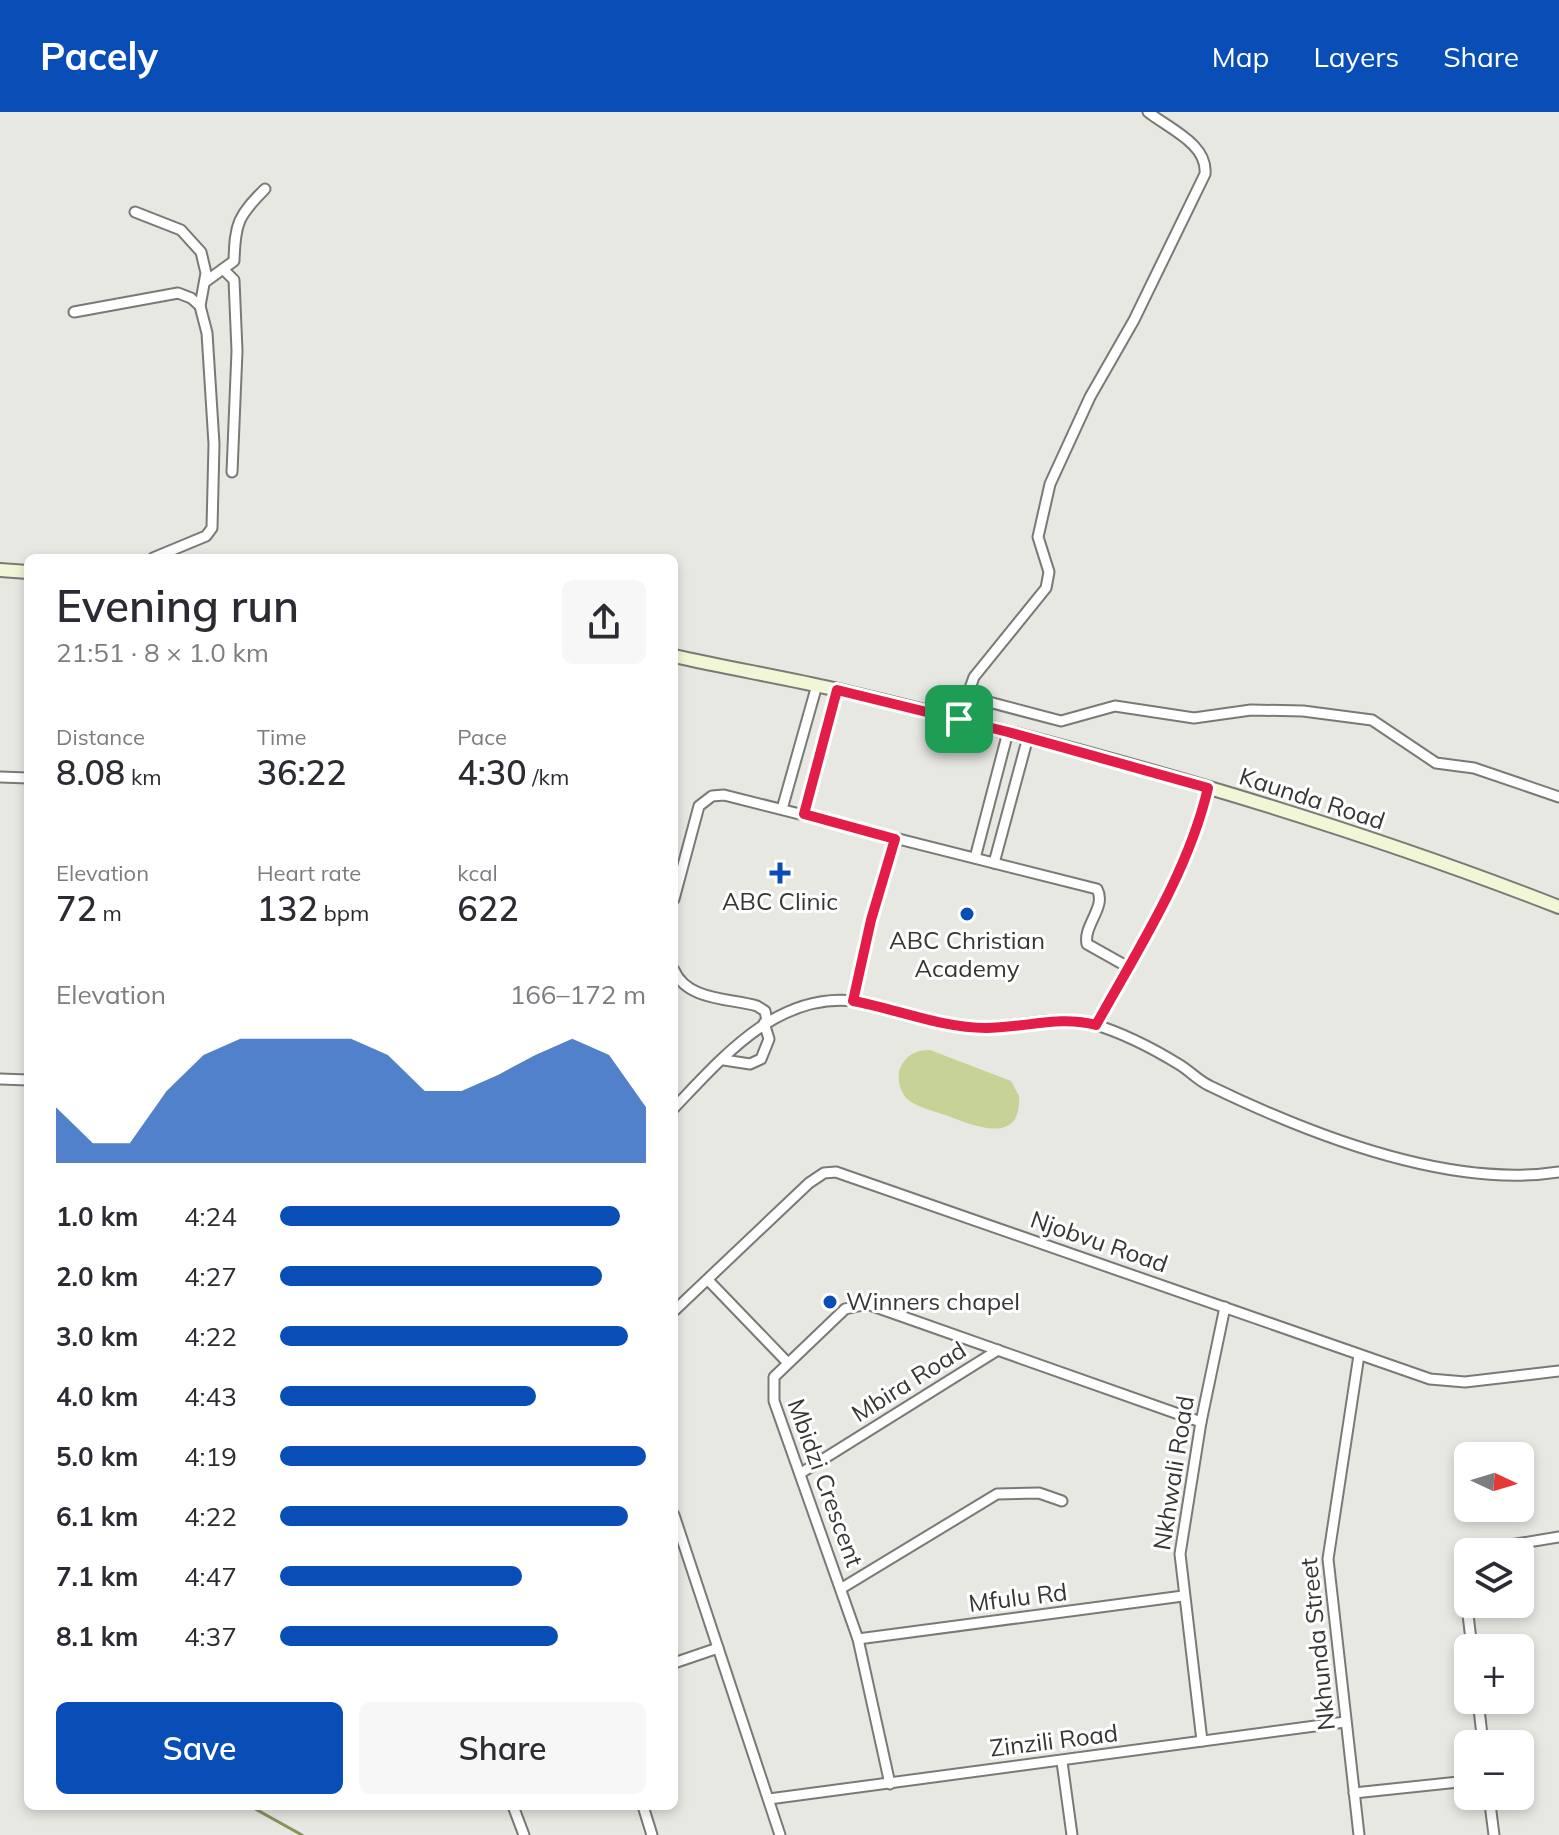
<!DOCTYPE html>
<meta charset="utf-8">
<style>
body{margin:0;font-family:Mulish,sans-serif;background:#f7f7f7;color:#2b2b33;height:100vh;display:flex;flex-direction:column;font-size:30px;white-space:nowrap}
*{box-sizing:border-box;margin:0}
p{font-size:26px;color:#7c7c81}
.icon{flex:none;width:44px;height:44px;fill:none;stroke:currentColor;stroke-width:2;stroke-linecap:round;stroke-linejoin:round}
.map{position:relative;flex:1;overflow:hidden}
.panel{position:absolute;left:24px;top:442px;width:654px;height:1256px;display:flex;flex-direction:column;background:#fff;border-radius:12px;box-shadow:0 4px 12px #0003}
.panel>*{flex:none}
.needle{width:52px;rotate:94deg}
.controls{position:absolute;left:1454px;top:1330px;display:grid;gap:16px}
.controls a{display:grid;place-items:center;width:80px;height:80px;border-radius:12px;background:#fff;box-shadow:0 4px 12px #0003;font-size:40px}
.pin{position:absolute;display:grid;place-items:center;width:68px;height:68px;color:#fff;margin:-34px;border-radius:16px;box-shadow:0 4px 12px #0006}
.round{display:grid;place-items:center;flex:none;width:84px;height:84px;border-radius:12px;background:#f7f7f7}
.overview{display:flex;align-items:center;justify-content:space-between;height:136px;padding:0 32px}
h1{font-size:44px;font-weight:600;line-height:60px}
.metrics{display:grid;grid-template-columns:repeat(3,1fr);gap:12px;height:136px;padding:8px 32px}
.metrics div{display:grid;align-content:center}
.metrics b{font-size:34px;font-weight:600}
.metrics small{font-size:22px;font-weight:400}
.metrics p{font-size:22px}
.chart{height:224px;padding:16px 32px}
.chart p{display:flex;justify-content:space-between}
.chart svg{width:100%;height:144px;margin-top:8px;fill:#094db7;opacity:.7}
.button{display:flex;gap:16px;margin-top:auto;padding:16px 32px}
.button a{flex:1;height:92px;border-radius:12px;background:#094db7;color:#fff;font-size:32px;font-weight:600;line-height:92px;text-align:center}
.button a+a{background:#f7f7f7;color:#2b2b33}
ul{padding:0 32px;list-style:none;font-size:26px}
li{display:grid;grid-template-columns:128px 96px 1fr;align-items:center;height:60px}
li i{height:20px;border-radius:10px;background:#094db7}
header{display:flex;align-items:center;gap:48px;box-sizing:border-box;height:112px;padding:0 40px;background:#094db7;color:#fff}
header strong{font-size:38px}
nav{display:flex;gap:44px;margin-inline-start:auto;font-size:28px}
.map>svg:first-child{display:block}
.green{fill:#c7d296}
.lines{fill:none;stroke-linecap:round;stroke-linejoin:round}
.stream{stroke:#8b925d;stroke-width:3}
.street-casing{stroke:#797a75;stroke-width:13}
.secondary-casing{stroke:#797a75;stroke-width:16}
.street{stroke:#fff;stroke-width:9}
.secondary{stroke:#f1f6d6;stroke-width:12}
.route-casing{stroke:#fff;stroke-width:16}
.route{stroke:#e11d48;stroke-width:10}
.poi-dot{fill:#094db7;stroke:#fff;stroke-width:3}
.labels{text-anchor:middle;stroke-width:6;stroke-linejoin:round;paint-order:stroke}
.street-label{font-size:24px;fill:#363634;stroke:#fff}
.poi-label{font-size:24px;fill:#363634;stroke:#fff}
</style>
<header>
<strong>Pacely</strong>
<nav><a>Map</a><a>Layers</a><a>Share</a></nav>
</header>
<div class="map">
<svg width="1559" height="1723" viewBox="0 0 1559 1723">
<rect width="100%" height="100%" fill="#e7e8e2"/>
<!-- green -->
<path class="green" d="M930 938 1011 969 1019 984C1022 1034 974 1014 948 1004 934 999 918 996 907 987 889 965 902 937 930 938Z"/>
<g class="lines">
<!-- stream -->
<polyline class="stream" points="250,1694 302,1723"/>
<defs>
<g id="street">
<polyline points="135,100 181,118 201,140 206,161 200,194 207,221 214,332 212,416 206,424 153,446"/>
<polyline points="223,157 234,168 237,239 232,360"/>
<path d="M205 170 234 149C235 111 238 104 265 77"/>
<polyline points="74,200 178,181 191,186 200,194"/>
<polyline points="966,584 1061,609 1115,594 1194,606 1251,598 1303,599 1372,608 1436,651 1474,656 1559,685"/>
<path d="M959 607 974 565 1046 476 1049 460 1038 425 1050 372 1090 285 1134 208 1205 62C1208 32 1168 16 1148 0"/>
<polyline points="0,665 28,666"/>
<polyline points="782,697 817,573"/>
<polyline points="804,702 837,578"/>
<polyline points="975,746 1008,620"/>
<polyline points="994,751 1028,625"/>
<path d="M674 787 699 694 712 684 724 683 1097 777C1107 795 1083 813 1087 832L1128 855"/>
<path d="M674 858C687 889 730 886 757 894L765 899 767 909"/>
<polyline points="853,889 871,808 895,727"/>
<path d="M1096 913C1138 837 1188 761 1208 676"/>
<polyline points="724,948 750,952 761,947 769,927 764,911"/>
<polyline points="0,967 28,968"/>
<path d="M674 996C722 946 777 880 854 889 890 894 924 909 960 914 1004 921 1050 900 1093 912 1123 921 1154 937 1180 953 1191 960 1199 969 1210 974 1309 1022 1449 1077 1559 1060"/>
<polyline points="708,1168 787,1250"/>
<polyline points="674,1199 809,1071 824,1061 836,1060 1430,1267 1465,1270 1559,1259"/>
<polyline points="801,1361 998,1238"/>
<polyline points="674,1403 780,1723"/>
<polyline points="1468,1440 1462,1453 1472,1536"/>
<polyline points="1468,1440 1559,1425"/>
<polyline points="842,1476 997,1382 1039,1381 1062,1389"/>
<polyline points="858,1527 1183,1484"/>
<polyline points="674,1551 718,1536"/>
<polyline points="1478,1588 1483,1632"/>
<polyline points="1202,1629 1180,1442 1201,1310 1225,1195"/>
<polyline points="1062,1650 1072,1723"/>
<polyline points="890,1672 858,1527 774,1289 774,1265 845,1197 867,1192 1201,1310"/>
<polyline points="1354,1681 1468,1669"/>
<polyline points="1489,1684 1494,1723"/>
<polyline points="769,1687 1345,1610"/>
<polyline points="513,1694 524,1723"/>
<polyline points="643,1694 652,1723"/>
<polyline points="1359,1723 1328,1447 1359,1243"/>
</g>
<g id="secondary">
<polyline points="0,458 28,460"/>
<path d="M674 544C727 556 781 565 834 577 1079 635 1324 703 1559 795"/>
</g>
</defs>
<!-- street casing -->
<use href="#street" class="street-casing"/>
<!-- secondary casing -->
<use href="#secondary" class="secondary-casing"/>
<!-- street -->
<use href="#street" class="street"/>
<!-- secondary -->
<use href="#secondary" class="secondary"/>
</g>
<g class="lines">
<defs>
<path id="route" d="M837 578 1008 620 1208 676C1188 761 1138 837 1096 913 1060 903 1023 916 986 916 941 916 897 897 853 889L871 808 895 727 804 702Z"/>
</defs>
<!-- route casing -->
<use href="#route" class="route-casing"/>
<!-- route -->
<use href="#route" class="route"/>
</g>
<!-- markers -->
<g class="poi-dot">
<path d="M776 749h8v8h8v8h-8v8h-8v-8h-8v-8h8z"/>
<circle cx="967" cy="802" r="8"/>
<circle cx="830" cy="1190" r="8"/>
</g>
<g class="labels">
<!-- street labels -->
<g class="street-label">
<text transform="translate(1312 687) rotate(18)" y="8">Kaunda Road</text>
<text transform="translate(1099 1130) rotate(19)" y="8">Njobvu Road</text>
<text transform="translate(909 1270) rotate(-32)" y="8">Mbira Road</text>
<text transform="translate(1174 1361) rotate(-81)" y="8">Nkhwali Road</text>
<text transform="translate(825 1371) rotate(70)" y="8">Mbidzi Crescent</text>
<text transform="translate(1018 1486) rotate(-7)" y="8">Mfulu Rd</text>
<text transform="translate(1318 1532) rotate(-96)" y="8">Nkhunda Street</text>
<text transform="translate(1054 1629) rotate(-7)" y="8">Zinzili Road</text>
</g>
<!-- poi labels -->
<g class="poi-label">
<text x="780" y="798">ABC Clinic</text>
<text x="967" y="837">ABC Christian<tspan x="967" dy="28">Academy</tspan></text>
<text x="846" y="1198" text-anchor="start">Winners chapel</text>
</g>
</g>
</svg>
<div class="controls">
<a><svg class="needle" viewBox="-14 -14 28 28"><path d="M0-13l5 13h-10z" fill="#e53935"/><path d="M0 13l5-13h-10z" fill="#7c7c81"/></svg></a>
<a><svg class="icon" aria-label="layers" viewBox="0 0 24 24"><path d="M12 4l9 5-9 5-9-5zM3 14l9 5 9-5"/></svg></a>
<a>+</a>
<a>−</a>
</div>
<div class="pin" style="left:959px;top:607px;background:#1e9e55"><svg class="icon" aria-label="arrive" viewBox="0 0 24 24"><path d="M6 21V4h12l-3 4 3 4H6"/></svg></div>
<section class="panel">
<div class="overview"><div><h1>Evening run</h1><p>21:51 · 8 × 1.0 km</p></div><a class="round"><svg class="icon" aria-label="share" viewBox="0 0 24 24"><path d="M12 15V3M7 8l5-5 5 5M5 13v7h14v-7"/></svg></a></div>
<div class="metrics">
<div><p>Distance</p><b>8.08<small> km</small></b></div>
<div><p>Time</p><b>36:22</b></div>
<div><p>Pace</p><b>4:30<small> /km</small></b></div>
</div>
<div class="metrics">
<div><p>Elevation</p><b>72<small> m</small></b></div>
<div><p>Heart rate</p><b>132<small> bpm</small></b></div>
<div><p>kcal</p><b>622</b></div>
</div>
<div class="chart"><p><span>Elevation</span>166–172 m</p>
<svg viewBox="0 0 160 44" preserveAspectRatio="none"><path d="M0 44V27L10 38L20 38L30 22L40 11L50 6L60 6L70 6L80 6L90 11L100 22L110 22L120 17L130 11L140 6L150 11L160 27V44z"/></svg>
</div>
<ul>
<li><b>1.0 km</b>4:24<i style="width:93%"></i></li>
<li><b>2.0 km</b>4:27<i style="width:88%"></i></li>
<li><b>3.0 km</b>4:22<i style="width:95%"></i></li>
<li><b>4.0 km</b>4:43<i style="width:70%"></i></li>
<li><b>5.0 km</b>4:19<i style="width:100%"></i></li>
<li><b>6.1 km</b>4:22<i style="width:95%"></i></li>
<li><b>7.1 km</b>4:47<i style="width:66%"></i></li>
<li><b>8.1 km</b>4:37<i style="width:76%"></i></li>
</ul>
<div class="button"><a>Save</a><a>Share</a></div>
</section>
</div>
